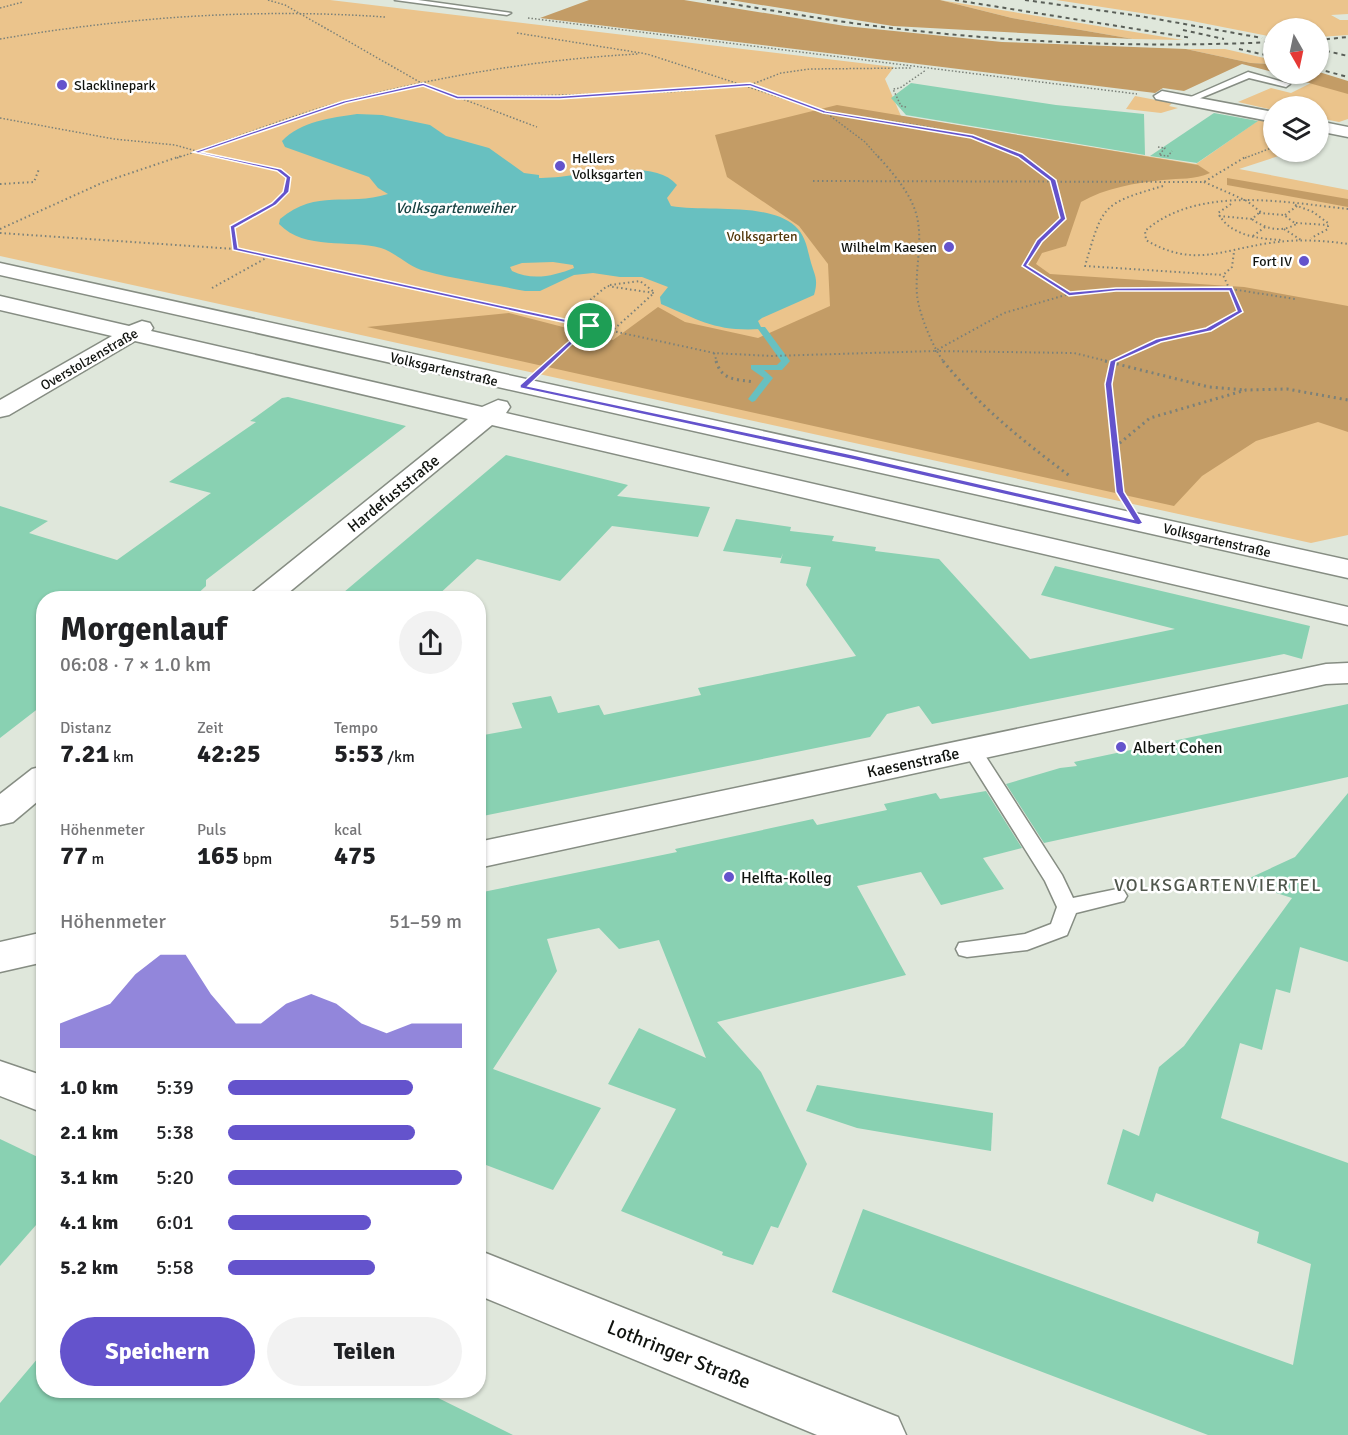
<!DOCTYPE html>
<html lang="de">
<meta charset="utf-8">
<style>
body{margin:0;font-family:Signika,sans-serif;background:#f2f2f2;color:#202124;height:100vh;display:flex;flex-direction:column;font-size:22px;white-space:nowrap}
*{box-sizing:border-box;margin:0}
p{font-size:20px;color:#757577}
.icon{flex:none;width:33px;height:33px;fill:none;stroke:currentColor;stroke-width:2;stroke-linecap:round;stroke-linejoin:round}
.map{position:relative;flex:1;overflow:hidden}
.details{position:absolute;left:36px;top:591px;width:450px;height:807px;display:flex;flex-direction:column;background:#fff;border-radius:24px;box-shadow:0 2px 4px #0004}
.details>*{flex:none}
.needle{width:39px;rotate:171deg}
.tools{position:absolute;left:1263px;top:18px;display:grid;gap:12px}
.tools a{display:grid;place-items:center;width:66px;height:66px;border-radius:50%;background:#fff;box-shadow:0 2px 4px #0004;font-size:30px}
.pin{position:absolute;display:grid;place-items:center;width:51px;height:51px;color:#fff;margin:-26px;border:3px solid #fff;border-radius:50%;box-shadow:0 2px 6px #0007}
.round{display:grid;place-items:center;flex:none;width:63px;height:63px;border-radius:32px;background:#f2f2f2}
.overview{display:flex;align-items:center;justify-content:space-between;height:102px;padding:0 24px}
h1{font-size:33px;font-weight:800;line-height:45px}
.figures{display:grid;grid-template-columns:repeat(3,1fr);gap:9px;height:102px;padding:6px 24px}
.figures div{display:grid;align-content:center}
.figures b{font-size:26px;font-weight:800}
.figures small{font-size:16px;font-weight:400}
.figures p{font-size:16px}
.chart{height:168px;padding:12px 24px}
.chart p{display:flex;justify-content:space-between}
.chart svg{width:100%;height:108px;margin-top:6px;fill:#6453cc;opacity:.7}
.button{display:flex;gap:12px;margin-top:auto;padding:12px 24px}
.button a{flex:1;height:69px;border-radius:36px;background:#6453cc;color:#fff;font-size:24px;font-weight:800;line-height:69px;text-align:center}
.button a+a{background:#f2f2f2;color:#202124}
ul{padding:0 24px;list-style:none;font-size:20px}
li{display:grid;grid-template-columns:96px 72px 1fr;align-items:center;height:45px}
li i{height:15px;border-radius:8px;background:#6453cc}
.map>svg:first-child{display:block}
.green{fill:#ebc48c}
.forest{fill:#c39c66}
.water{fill:#68c0c0;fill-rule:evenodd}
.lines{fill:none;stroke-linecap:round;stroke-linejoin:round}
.stream{fill:#68c0c0;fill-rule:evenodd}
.building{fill:#89d1b2}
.lane-casing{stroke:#868d83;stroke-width:3}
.street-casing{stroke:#868d83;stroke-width:3}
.path-far2{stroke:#7b8179;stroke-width:1.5;stroke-dasharray:1.5 2;stroke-linecap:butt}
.path-far1{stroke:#7b8179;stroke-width:2;stroke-dasharray:1.5 3;stroke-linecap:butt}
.path{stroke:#7b8179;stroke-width:3;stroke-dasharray:2 4;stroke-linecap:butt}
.lane{fill:#fff;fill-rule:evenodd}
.street{fill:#fff;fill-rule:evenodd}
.rail{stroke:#595e57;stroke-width:2;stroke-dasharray:4 4;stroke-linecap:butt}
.route{fill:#6453cc;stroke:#fff;stroke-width:1.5;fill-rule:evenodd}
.poi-dot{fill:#6453cc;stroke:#fff;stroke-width:2}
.labels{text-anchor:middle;stroke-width:5;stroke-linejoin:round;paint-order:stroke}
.far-poi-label{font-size:14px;fill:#10130f;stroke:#fff;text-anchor:start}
.far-park-label{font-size:14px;fill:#53380b;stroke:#fff}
.far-street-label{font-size:14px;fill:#10130f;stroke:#fff}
.far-water-label{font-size:15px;font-style:italic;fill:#184242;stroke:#fff}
.street-label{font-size:16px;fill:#10130f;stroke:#fff}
.poi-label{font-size:16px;fill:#10130f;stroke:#fff;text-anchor:start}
.neighbourhood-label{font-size:18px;letter-spacing:1.5px;fill:#50574d;stroke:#fff}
.near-street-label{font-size:20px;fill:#10130f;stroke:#fff}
</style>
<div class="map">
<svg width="1348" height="1435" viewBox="0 0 1348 1435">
<rect width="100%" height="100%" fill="#dfe7db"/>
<!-- green -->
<g class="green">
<polygon points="0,0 330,0 894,67 885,79 901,116 1196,164 1259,120 1273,123 1274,152 1291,152 1239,169 1348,190 1348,535 1311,543 0,256"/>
<polygon points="940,0 1183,40 1133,39 1012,18"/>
<polygon points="1056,0 1348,0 1348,14 1331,15 1340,20 1348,20 1348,35 1319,37 1318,28 1274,28 1273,37 1187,20"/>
<polygon points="1186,49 1225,49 1273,60 1273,64 1251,63"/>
<polygon points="1311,83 1348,93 1348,119 1339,122 1319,118 1318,106 1274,106 1273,110 1238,102 1271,88 1291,93"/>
<polygon points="1135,96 1172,103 1169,106 1178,108 1161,113 1126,109"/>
</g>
<!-- forest -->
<g class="forest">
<polygon points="589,0 684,0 845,26 1002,42 1186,49 1251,63 1273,64 1273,72 1242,64 1184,91 1163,88 1155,93 540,18"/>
<polygon points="730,0 940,0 1012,18 1133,39 893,26"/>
<polygon points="1319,72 1348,81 1348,94 1277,74"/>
<path d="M837 105 1198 165 1210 173C1194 180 1180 178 1163 180 1135 183 1105 188 1081 202L1066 246 1042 253 1036 264 1050 274 1244 287 1348 306V432L1318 422 1256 441 1202 476 1174 506 367 327 509 313 613 340 658 307 685 322 758 338 830 306 828 264 799 226 727 177 715 135Z"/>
<polygon points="1227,178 1348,199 1348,207 1227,185"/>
</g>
<!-- water -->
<path class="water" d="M357 114 382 115 430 125 446 136 489 148 524 173 539 175V178C577 179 651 155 677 185L667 198 671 206C706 212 768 202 795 226 805 235 807 247 810 259 814 275 819 278 814 295L762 318 758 321 762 329C717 332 701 321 661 304L660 297 668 287 642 277H620L593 273 574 275 540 291H525C492 284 458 280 425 271 408 267 397 253 381 248 349 239 305 251 279 224L280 219C318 188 346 207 388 194L378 188 369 177 285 147 282 141C301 121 331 118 357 114ZM553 262 573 265 574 268C554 276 532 281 512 271L510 267 522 263Z"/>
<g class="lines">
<!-- stream -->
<polygon class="stream" points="759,327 765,327 790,361 782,370 764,370 773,378 755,401 752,402 748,399 764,378 751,369 751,365 777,365 781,361 758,329"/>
</g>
<!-- building -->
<g class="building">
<polygon points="911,83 1056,105 1144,114 1145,155 906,115 891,98"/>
<polygon points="1214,113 1258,121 1197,163 1150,156"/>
<polygon points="288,397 406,426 206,580 206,586 193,598 44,598 44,704 0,738 0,506 48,521 29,533 117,560 211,493 169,482 256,422 250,421 282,398"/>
<polygon points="506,455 628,485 617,496 710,507 698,537 612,526 560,581 477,559 435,598 337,598"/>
<polygon points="736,519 791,527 790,531 834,536 832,541 876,547 875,551 939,559 1030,659 1175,629 1041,595 1055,566 1310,626 1302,659 1284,654 932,724 919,706 887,714 870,737 478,817 478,736 522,728 512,703 551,696 558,713 599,705 604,715 701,695 698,688 856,656 806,585 811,567 780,563 783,553 781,558 723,551"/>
<polygon points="1348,704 1348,777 1044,843 1006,784 1060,768 1077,766 1074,762"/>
<polygon points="986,791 1022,848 983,858 1004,889 941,905 921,872 857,886 906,975 717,1022 761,1072 807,1164 778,1228 771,1226 753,1265 722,1255 723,1252 621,1211 676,1109 608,1084 639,1028 706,1058 659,940 619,949 599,928 547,939 557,971 493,1069 601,1108 553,1190 478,1162 478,893 677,852 675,849 813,819 817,825 887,810 884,804 936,793 940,799"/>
<polygon points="1348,793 1348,962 1300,947 1290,993 1276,989 1262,1050 1240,1043 1221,1118 1348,1163 1348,1435 1208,1435 832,1292 863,1209 1293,1365 1311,1264 1257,1243 1259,1232 1156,1193 1153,1202 1107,1184 1123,1129 1139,1136 1159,1067 1184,1046 1292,898 1241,882 1295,857"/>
<polygon points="817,1085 993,1113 991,1151 857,1128 806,1111"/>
<polygon points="0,1139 44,1160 44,1216 0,1266"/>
<polygon points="44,1351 44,1390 422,1390 513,1435 0,1435 0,1403"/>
</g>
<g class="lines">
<defs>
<g id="lane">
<polygon points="395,0 418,0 511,13 507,15"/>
<polygon points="1248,72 1290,84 1286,87 1249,78 1191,102 1184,100"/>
<polygon points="972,744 979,746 1062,875 1073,898 1117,889 1124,891 1127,896 1124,901 1076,913 1067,935 1027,950 967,957 959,955 956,949 959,943 1025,934 1051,924 1057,907 1045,881 963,750"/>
</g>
<g id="street">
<polygon points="1162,91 1274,112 1274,122 1156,99 1154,96"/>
<polygon points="1318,121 1348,127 1348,137 1318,131"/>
<polygon points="0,263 1348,560 1348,578 0,275"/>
<polygon points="0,296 129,326 142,321 150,323 153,328 151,331 482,407 498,400 507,402 510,407 506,413 1348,607 1348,625 492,425 282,598 249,598 253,592 468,419 135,341 9,415 0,417 0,400 112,336 0,310"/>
<polygon points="1348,663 1348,683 1326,684 478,868 478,842 1326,664"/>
<polygon points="44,766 44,796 13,822 0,825 0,794 32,769"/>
<polygon points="44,932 44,962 0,972 0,942"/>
<polygon points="0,1061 44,1076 44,1113 0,1096"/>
<polygon points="478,1250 898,1417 906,1435 817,1435 478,1295"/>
</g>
</defs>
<!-- lane casing -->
<use href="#lane" class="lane-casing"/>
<!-- street casing -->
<use href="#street" class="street-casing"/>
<!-- path-far2 -->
<g class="path-far2">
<polyline points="268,0 285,5 423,84 537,127"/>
<polyline points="0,8 23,2"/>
<polyline points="528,18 1137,94"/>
<polyline points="517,33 647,54 825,112 865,142 879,158"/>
<path d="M0 39C128 17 255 8 385 17"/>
<polyline points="457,98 669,92 750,85 781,73 810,69 911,68"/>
<polyline points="906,107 901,106 893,89 900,88 926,70"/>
<path d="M826 113C892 122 963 126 1023 158"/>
<polyline points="0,118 114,139 175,145 221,158"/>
<polyline points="1158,147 1165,148 1159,155 1168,156 1172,151"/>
<path d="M177 158C233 139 289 116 345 101 439 76 542 59 638 54"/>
<polyline points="1245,158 1274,147"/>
</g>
<!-- path-far1 -->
<g class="path-far1">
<polyline points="214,156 279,170 289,177 286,192 274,204 232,227 235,249"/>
<path d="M878 156C894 175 914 196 918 222 922 246 915 270 917 295 919 314 933 348 944 362"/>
<path d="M1021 156C1052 172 1058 185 1063 219L1039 241 1024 265 1068 293"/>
<polyline points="813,181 1204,182 1247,156"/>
<polyline points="1204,182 1247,201 1262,213"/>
<polyline points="0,184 34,182 39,169"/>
<path d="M1163 186C1101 204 1103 205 1085 266L1223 275"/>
<path d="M1231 204 1218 213C1230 236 1259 239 1283 240"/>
<polyline points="1295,205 1313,212 1328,223 1328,229 1311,238"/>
<path d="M1348 209C1283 202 1198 185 1145 231L1146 240C1193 268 1221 250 1270 243 1296 239 1322 240 1348 244"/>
<path d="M1259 213 1284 215 1296 224C1282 233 1265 229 1252 219Z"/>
<polyline points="1285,215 1297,206"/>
<polyline points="1219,216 1252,219"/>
<polyline points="1296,223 1328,225"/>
<polyline points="0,229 104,182 181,156"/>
<polyline points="1284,229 1301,240"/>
<polyline points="0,233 235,249 714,353 771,356 935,351 1004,313 1069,294 1116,290 1231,289 1295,299"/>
<polyline points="1253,236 1265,227"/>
<polyline points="610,285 640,281 654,292"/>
<polyline points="212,288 268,257"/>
<polyline points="566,320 607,286 654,293 612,331"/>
<polyline points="935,351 1074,353 1111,362"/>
<polyline points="714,353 717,362"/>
<polyline points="550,362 589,327"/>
<polyline points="1113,362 1159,341 1209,329 1240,312 1223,275 1232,267 1234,252"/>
</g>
<!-- path -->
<g class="path">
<path d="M716 361C722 381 736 379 754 382"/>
<path d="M943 361C982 409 1022 440 1071 477"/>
<polyline points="1105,361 1209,387 1246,390"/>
<polyline points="1113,361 1108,384 1120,489"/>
<polyline points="548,364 551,361"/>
<polyline points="1115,447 1150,418 1246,390 1287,389 1348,400"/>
</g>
<!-- lane -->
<use href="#lane" class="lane"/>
<!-- street -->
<use href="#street" class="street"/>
<!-- rail -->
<g class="rail">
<path d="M707 0C766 9 824 20 883 27 1013 43 1143 48 1274 42"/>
<polyline points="955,0 1192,38"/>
<polyline points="1025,0 1140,16 1262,38"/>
<polyline points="1183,30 1224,39"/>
<polyline points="1318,40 1348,37"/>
<polyline points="1239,49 1274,57"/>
<polyline points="1318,49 1348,56"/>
<polyline points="1318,69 1348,77"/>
</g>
</g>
<!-- route -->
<path class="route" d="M423 83 458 96H560L750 83 826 111 973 135 1022 154 1056 180 1066 219 1042 242 1027 265 1070 292 1116 288 1232 287 1243 312 1211 331 1161 342 1116 362 1112 384 1124 492 1143 523 1139 525 854 460 520 388V385L585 327 233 250 230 226 272 203 283 192 286 178 277 171 193 152 343 101ZM423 86 457 99H560L750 86 823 113 971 138 1018 157 1050 181 1060 218 1037 240 1022 266 1069 296 1116 291H1229L1237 311 1206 328 1156 339 1110 361 1105 384 1116 492 1133 519 854 455 528 386 592 325 238 248 235 228 276 205 289 192 291 177 281 169 201 152 346 103Z"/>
<!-- markers -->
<g class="poi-dot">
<circle cx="62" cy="85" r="6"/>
<circle cx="560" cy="166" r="6"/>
<circle cx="949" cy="247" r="6"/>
<circle cx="1304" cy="261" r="6"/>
<circle cx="1121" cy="747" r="6"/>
<circle cx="729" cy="877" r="6"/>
</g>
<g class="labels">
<!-- far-poi labels -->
<g class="far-poi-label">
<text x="74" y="90">Slacklinepark</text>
<text x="572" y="163">Hellers<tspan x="572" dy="16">Volksgarten</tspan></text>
<text x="937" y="252" text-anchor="end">Wilhelm Kaesen</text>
<text x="1292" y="266" text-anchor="end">Fort IV</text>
</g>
<!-- far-park labels -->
<g class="far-park-label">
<text x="762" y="241">Volksgarten</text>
</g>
<!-- far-street labels -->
<g class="far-street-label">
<text transform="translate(89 359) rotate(-30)" y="5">Overstolzenstraße</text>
<text transform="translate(444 369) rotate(13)" y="5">Volksgartenstraße</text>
<text transform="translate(1217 540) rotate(13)" y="5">Volksgartenstraße</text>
</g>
<!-- far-water labels -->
<g class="far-water-label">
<text x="455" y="213">Volksgartenweiher</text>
</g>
<!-- street labels -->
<g class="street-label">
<text transform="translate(393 493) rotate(-39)" y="6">Hardefuststraße</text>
<text transform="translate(913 762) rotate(-12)" y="6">Kaesenstraße</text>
</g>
<!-- poi labels -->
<g class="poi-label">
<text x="1133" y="753">Albert Cohen</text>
<text x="741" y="883">Helfta-Kolleg</text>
</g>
<!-- neighbourhood labels -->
<g class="neighbourhood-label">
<text x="1218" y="891">VOLKSGARTENVIERTEL</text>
</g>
<!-- near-street labels -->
<g class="near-street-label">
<text transform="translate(679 1354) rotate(22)" y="7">Lothringer Straße</text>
</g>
</g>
</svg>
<div class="tools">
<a><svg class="needle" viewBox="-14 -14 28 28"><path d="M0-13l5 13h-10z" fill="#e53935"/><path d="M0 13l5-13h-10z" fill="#757577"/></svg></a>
<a><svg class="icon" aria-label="layers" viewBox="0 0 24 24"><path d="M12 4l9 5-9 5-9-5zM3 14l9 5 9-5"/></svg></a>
</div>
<div class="pin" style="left:590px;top:326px;background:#1e9e55"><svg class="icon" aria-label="arrive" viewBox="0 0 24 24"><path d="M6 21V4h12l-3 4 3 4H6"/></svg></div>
<section class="details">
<div class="overview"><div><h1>Morgenlauf</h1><p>06:08 · 7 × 1.0 km</p></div><a class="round"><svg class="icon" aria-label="share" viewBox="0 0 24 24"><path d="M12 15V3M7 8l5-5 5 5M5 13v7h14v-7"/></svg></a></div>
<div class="figures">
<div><p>Distanz</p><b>7.21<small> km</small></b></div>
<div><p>Zeit</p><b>42:25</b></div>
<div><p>Tempo</p><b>5:53<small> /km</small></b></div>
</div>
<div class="figures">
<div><p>Höhenmeter</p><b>77<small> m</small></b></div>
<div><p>Puls</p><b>165<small> bpm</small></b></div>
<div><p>kcal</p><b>475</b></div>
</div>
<div class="chart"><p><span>Höhenmeter</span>51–59 m</p>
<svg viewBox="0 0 160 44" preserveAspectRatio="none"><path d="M0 44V34L10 30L20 26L30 14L40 6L50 6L60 22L70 34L80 34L90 26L100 22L110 26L120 34L130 38L140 34L150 34L160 34V44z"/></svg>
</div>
<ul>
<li><b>1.0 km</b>5:39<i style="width:79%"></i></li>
<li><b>2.1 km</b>5:38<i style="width:80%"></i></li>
<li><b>3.1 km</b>5:20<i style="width:100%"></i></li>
<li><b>4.1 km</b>6:01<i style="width:61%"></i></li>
<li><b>5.2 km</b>5:58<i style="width:63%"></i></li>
</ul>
<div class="button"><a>Speichern</a><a>Teilen</a></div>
</section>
</div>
